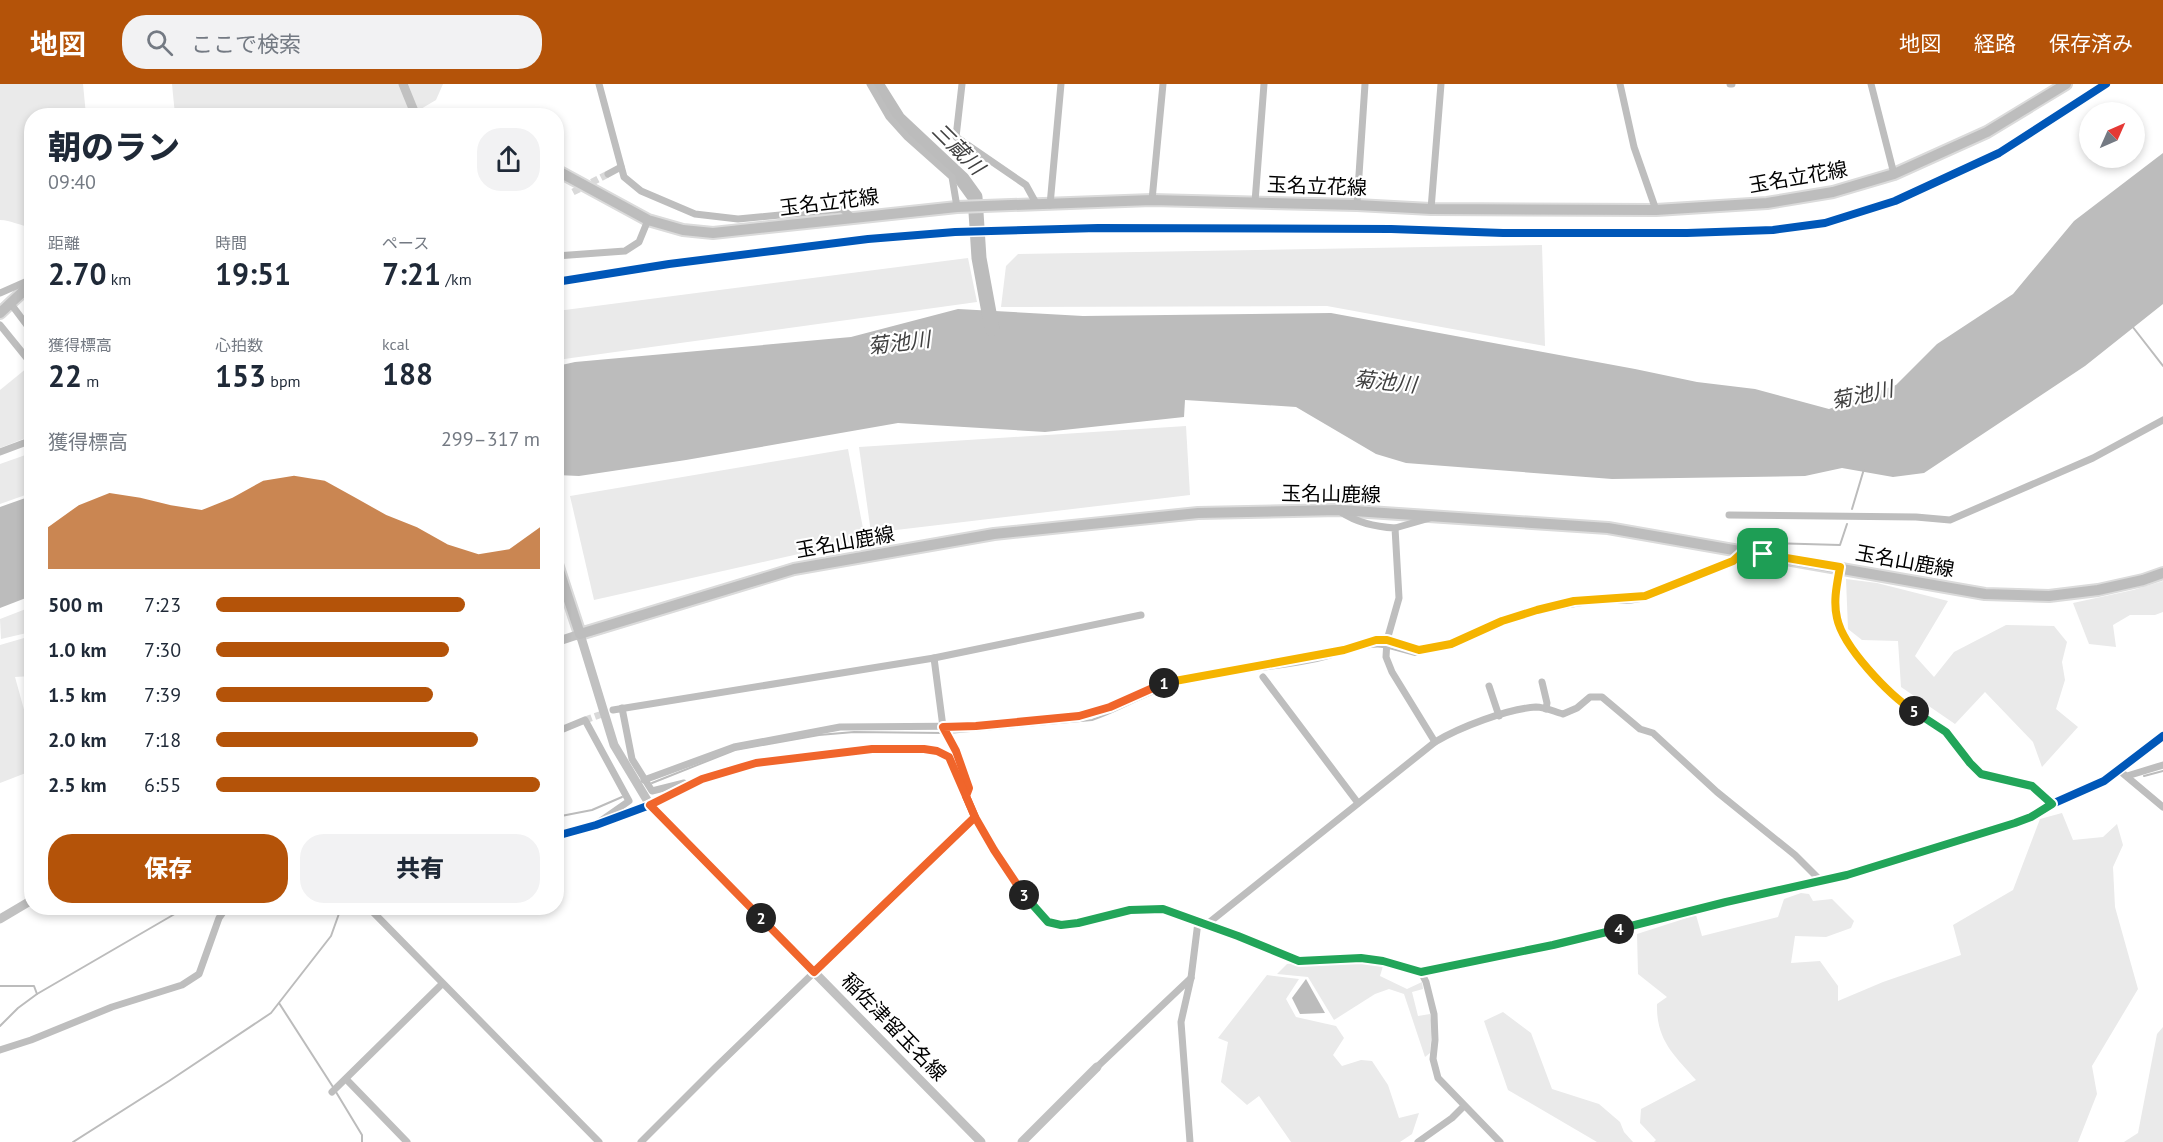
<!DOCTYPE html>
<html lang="ja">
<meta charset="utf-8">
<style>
body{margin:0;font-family:"PT Sans","Noto Sans JP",sans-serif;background:#f2f2f3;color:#1f2937;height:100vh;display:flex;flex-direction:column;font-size:22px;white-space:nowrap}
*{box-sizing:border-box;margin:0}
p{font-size:20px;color:#747a83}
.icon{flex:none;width:33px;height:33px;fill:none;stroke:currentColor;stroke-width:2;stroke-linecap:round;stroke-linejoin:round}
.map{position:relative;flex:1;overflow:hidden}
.sheet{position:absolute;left:24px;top:24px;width:540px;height:807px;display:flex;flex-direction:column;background:#fff;border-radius:24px;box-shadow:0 3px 9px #0003}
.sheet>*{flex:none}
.needle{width:39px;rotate:45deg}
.fabs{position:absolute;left:2079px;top:18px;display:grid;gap:12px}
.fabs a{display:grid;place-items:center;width:66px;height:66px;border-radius:50%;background:#fff;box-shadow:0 3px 9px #0003;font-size:30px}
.pin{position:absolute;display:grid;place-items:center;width:51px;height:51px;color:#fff;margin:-26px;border-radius:12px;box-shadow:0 3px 9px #0006}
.km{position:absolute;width:30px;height:30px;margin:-15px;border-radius:50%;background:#222;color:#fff;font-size:16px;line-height:30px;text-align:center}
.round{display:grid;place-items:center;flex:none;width:63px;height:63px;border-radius:24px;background:#f2f2f3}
.head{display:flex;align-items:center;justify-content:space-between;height:102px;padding:0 24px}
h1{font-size:33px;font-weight:800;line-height:45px}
.figures{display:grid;grid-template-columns:repeat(3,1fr);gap:9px;height:102px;padding:6px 24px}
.figures div{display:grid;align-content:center}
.figures b{font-size:30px;font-weight:800}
.figures small{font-size:16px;font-weight:400}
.figures p{font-size:16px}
.chart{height:168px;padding:12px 24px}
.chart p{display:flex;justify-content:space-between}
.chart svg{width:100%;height:108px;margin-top:6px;fill:#b45309;opacity:.7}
.action{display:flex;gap:12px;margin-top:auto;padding:12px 24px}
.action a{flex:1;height:69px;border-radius:24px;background:#b45309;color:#fff;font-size:24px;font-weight:800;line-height:69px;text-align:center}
.action a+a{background:#f2f2f3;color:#1f2937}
ul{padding:0 24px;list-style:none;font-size:20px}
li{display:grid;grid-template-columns:96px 72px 1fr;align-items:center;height:45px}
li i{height:15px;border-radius:8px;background:#b45309}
header{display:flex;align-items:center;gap:36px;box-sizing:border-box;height:84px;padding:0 30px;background:#b45309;color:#fff}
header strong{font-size:28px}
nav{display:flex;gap:33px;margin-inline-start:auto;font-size:21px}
.search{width:420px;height:54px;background:#f2f2f3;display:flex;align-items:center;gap:15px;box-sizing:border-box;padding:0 21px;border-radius:24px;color:#747a83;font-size:22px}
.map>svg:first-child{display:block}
.green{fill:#eaeaea}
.water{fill:#bcbcbc}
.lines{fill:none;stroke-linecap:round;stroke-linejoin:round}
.stream{stroke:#bcbcbc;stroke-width:2}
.river{stroke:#bcbcbc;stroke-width:15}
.street-tunnel{stroke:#d9d9d9;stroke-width:7;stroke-dasharray:7 3.5;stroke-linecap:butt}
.primary-casing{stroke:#dbdbdb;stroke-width:14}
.street{stroke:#bebebe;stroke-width:7}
.secondary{stroke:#c1c1c1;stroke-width:9}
.primary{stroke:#bdbdbd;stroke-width:10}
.cycleway-casing{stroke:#fff;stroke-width:11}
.cycleway{stroke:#0057b8;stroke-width:8}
.split-1-casing{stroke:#fff;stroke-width:12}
.split-2-casing{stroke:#fff;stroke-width:12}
.split-3-casing{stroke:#fff;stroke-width:12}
.split-4-casing{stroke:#fff;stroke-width:12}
.split-5-casing{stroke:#fff;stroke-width:12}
.split-6-casing{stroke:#fff;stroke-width:12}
.split-1{stroke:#f5b400;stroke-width:8}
.split-2{stroke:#f0652b;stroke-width:8}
.split-3{stroke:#f0652b;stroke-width:8}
.split-4{stroke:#22a559;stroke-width:8}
.split-5{stroke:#22a559;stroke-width:8}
.split-6{stroke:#f5b400;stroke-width:8}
.labels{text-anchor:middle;stroke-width:4.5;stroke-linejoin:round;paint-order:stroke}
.street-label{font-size:20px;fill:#000;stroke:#fff}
.water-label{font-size:21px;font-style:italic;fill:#404040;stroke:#fff}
</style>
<header>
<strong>地図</strong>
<div class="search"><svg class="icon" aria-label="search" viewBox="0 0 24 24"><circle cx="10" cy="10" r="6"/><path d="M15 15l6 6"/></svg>ここで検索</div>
<nav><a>地図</a><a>経路</a><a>保存済み</a></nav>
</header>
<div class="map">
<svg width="2163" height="1058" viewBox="0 0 2163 1058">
<rect width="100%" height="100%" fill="#fff"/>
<!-- green -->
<g class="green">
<path d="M0 0H83L86 31 32 32 31 143C20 142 11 136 0 136Z"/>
<polygon points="172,0 443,0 436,16 409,32 175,31"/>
<polygon points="1542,161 1545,262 1327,222 1001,223 1006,182 1018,170"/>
<polygon points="968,174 977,218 557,276 557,227"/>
<polygon points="27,284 31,294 31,352 0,364 0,306"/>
<polygon points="1186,342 1190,411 871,449 859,363"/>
<polygon points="848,365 865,455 594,516 570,412"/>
<polygon points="31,369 31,409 0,420 0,380"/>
<polygon points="1846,495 1877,499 1948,517 1915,572 1934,593 1954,568 2006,541 2054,542 2067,558 2062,578 2065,596 2056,625 2078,643 2042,683 2033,658 1985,608 1955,640 1901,603 1898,557 1862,556 1848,545"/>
<polygon points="2163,497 2163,528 2155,531 2130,531 2113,541 2116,563 2089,560 2073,519 2133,506"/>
<polygon points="31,523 31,548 1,555 0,535"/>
<polygon points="31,552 31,592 15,593 31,651 31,687 0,699 0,561"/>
<path d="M2062 729 2073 756 2103 753 2117 740 2123 761 2113 783 2115 823 2138 905 2092 982 2097 1010 2078 1058H1654L1656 1056 1640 1039 1641 1025 1696 996C1674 971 1656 956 1657 920L1667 913 1638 890 1637 850 1696 831 1702 852 1778 833 1784 815 1801 809 1809 810 1813 817 1832 815 1854 837 1851 844 1826 853 1795 852 1791 879 1820 877 1838 902V917L1883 898 1961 871 1953 841 2013 806 2040 735Z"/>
<polygon points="1363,877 1383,882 1380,892 1407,905 1422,898 1423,905 1412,908 1418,932 1430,930 1432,942 1430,969 1425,973 1404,910 1389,905 1375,910 1334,936 1308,893 1277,890 1287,880 1294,879 1309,881"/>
<polygon points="1267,891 1299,895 1286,915 1296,933 1336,942 1344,954 1333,971 1342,982 1361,976 1372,977 1388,1001 1399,1034 1419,1029 1412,1050 1400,1058 1291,1058 1259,1012 1247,1021 1221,998 1228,958 1218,954"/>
<polygon points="1503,928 1531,949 1552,1005 1599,1020 1620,1038 1624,1048 1633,1058 1597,1058 1508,1006 1484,937"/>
<polygon points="2163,943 2163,1058 2124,1058 2138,1049 2157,950"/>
</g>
<!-- water -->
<g class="water">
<polygon points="2163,69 2163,220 2085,282 1924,389 1893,393 1842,384 1805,392 1612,395 1406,379 1376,370 1296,323 1185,316 1184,333 1045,348 898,339 686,376 579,392 557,391 557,282 575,278 851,253 958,225 1083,232 1331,229 1635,285 1697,298 1755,305 1829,325 1896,301 1937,260 2013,210 2074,137"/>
<polygon points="31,412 31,512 0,524 0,423"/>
<polygon points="1306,895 1325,929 1300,930 1292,914"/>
</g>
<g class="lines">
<!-- stream -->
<g class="stream">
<polyline points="2132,242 2163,282"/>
<polyline points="1852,425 1864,385"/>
<polyline points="1762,466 1773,459 1840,461 1847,440"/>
<polyline points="1671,505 1749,474"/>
<path d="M1528 532C1551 527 1574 521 1597 519 1619 518 1630 522 1652 513"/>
<polyline points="1389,564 1415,571 1450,562"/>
<path d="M948 649 1092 636C1121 626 1147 609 1177 601 1222 588 1271 587 1317 577 1337 573 1366 560 1383 563"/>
<polyline points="2144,692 2163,687"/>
<polyline points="652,699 735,666 819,651 854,648 943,649"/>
<polyline points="556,733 592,726 622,713"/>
<polyline points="0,902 34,902 37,910 18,924 0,942"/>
<polyline points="37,910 185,824"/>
<polyline points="279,919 333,1003"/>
<polyline points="336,1008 362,1051 362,1058"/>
<polyline points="73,1058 169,997 271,929 331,852 341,824"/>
</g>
<!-- river -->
<polyline class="river" points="876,0 898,35 962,95 975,113 979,174 992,245"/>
<!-- street-tunnel -->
<g class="street-tunnel">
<polyline points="573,108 608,90"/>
<polyline points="585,636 608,628"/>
</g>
<defs>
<g id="primary">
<polyline points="556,86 648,136 683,146 713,149 957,123 1152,116 1357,121 1431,125 1656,126 1767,119 1833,108 1894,90 1987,48 2066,0"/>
<polyline points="0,229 32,199"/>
<polyline points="556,477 580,550 794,485 994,450 1198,429 1339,426 1608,444 1985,510 2049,512 2098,506 2143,496 2163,489"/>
</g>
</defs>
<!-- primary casing -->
<use href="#primary" class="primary-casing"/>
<!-- street -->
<g class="street">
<polyline points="599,0 624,93 641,107 695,130 738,135 842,125 852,133"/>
<polyline points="870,0 889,33 907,53 952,93 957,123"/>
<polyline points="962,0 956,53 1026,101 1037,121"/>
<polyline points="1620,0 1634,63 1656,126"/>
<polyline points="1730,0 1732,0"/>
<polyline points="1871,0 1894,90"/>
<polyline points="608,90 621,83"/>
<polyline points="1152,116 1163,0"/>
<polyline points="1255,118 1264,0"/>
<polyline points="1050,121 1061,0"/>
<polyline points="1357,121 1365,0"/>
<polyline points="1431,125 1441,0"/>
<polyline points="556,172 625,167 639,158 648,136"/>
<polyline points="556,198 669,180 868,155 955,148 1098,144 1391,145 1503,149 1687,149 1773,146 1825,139 1895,117 1999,69 2106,0"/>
<polyline points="0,209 32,195"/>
<polyline points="11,220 32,248"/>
<polyline points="0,241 30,278"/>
<polyline points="0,368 32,356"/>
<path d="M1341 428C1356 438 1377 443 1395 444L1399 514 1387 556 1386 573 1392 588 1435 658"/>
<polyline points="1729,431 1916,433 1950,436 2093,374 2163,336"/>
<polyline points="1395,444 1430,434"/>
<polyline points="1840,483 1835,515 1839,544 1856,568 1886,604 1906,621 1946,648 1970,679 1981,690 2032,702 2052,720"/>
<polyline points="934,574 943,643 956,667 969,704 966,712"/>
<polyline points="1263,593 1358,719"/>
<polyline points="1542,598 1547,619 1546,625"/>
<polyline points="1489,602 1499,632"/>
<polyline points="622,624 632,675 652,707 684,699"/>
<polyline points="613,626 934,574 1141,531"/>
<polyline points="556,648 585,636 629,717 599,738"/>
<polyline points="2120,687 2163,723"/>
<polyline points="2127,692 2163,681"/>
<polyline points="644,696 734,663 840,643 976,642 1079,632 1110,623 1160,600 1344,566 1376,556 1387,556 1419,566 1451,559 1502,537 1537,526 1574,517 1645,512 1733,477 1744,467"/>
<polyline points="556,752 596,741 650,721 702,695 756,679 872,665 924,665 937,667 949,673 975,733 994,767 1028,817 1048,838 1061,841 1078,839 1130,826 1163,825 1238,852 1299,877 1361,874 1383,877 1421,888 1553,861 1726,817 1847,791 2015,739 2032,733 2052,720 2104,697 2163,652"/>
<polyline points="369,824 599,1058"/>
<path d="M1206 841 1435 658C1460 643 1507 625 1536 623 1545 623 1555 628 1563 630L1577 624 1590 613H1602L1640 645 1653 649 1717 708 1795 771 1820 796"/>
<polyline points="1421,888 1426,898 1434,930 1435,956 1433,975 1438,994 1500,1058"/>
<polyline points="0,966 31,956 112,923 182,901 199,890 219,834 226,824"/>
<polyline points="1097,983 1191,894"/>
<polyline points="346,995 407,1058"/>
<polyline points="332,1008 442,900"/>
<polyline points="641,1058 716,983 975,733"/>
<polyline points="1190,1058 1181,938 1191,894 1198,838"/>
<polyline points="1418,1058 1452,1034 1464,1022"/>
</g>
<!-- secondary -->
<g class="secondary">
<polyline points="403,0 416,32"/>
<polyline points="556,558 580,550 614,661 650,721 981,1058"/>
<polyline points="0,835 32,816"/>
<polyline points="1022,1058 1097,983"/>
</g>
<!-- primary -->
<use href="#primary" class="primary"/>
<defs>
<g id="cycleway">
<polyline points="556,198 669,180 868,155 955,148 1098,144 1391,145 1503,149 1687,149 1773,146 1825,139 1895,117 1999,69 2106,0"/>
<polyline points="556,752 596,741 650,721 702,695 756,679 872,665 924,665 937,667 949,673 975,733 994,767 1028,817 1048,838 1061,841 1078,839 1130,826 1163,825 1238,852 1299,877 1361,874 1383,877 1421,888 1553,861 1726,817 1847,791 2015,739 2032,733 2052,720 2104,697 2163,652"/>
</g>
</defs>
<!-- cycleway casing -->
<use href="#cycleway" class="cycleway-casing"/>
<!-- cycleway -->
<use href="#cycleway" class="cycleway"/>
</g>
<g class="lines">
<defs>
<polyline id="split-1" points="1164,599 1344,566 1376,556 1387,556 1419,566 1451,560 1502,537 1537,526 1574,517 1645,512 1733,477 1744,467 1763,470"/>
<polyline id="split-2" points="761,834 814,888 975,733 966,712 969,704 956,667 943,643 976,642 1079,632 1110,623 1164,599"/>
<polyline id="split-3" points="761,834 650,721 702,695 756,679 872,665 924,665 937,667 949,673 975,733 994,766 1024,811"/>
<polyline id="split-4" points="1024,811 1048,838 1061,841 1078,839 1130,826 1163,825 1238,852 1299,877 1361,874 1383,877 1421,888 1553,861 1619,845"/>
<polyline id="split-5" points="1619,845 1726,818 1847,791 2015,739 2031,733 2052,720 2032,702 1981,690 1970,679 1946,648 1914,627"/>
<path id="split-6" d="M1763 470 1840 483C1837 500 1833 517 1837 534 1843 563 1889 611 1914 627"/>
</defs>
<!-- split-1 casing -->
<use href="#split-1" class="split-1-casing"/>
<!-- split-2 casing -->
<use href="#split-2" class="split-2-casing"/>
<!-- split-3 casing -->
<use href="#split-3" class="split-3-casing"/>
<!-- split-4 casing -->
<use href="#split-4" class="split-4-casing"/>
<!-- split-5 casing -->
<use href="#split-5" class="split-5-casing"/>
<!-- split-6 casing -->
<use href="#split-6" class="split-6-casing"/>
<!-- split-1 -->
<use href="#split-1" class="split-1"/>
<!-- split-2 -->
<use href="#split-2" class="split-2"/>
<!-- split-3 -->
<use href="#split-3" class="split-3"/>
<!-- split-4 -->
<use href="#split-4" class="split-4"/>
<!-- split-5 -->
<use href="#split-5" class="split-5"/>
<!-- split-6 -->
<use href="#split-6" class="split-6"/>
</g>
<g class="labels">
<!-- street labels -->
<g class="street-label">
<text transform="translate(1798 93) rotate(-10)" y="7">玉名立花線</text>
<text transform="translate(1317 102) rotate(2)" y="7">玉名立花線</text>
<text transform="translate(829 118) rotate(-7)" y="7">玉名立花線</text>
<text transform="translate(1331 410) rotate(1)" y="7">玉名山鹿線</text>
<text transform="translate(845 458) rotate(-10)" y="7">玉名山鹿線</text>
<text transform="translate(1905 477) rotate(10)" y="7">玉名山鹿線</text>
<text transform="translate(894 943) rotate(46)" y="7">稲佐津留玉名線</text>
</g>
<!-- water labels -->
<g class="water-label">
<text transform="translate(958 65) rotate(45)" y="7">三蔵川</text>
<text transform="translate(899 259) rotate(-7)" y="7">菊池川</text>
<text transform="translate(1385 298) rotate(6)" y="7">菊池川</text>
<text transform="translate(1862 311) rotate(-12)" y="7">菊池川</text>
</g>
</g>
</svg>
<div class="fabs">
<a><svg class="needle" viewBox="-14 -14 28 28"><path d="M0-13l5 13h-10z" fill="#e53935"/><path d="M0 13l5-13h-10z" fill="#747a83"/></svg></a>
</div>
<div class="pin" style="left:1763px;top:470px;background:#1e9e55"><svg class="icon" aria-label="arrive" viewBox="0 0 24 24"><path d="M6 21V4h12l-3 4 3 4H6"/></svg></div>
<b class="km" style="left:1164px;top:599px">1</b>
<b class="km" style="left:761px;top:834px">2</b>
<b class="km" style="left:1024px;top:811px">3</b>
<b class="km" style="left:1619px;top:845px">4</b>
<b class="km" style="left:1914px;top:627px">5</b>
<section class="sheet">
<div class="head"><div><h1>朝のラン</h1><p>09:40</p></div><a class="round"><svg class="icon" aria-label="share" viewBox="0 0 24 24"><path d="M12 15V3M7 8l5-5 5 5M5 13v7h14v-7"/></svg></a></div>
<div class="figures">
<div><p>距離</p><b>2.70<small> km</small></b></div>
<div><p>時間</p><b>19:51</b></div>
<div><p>ペース</p><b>7:21<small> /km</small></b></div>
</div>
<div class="figures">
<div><p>獲得標高</p><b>22<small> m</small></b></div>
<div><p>心拍数</p><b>153<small> bpm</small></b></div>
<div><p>kcal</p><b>188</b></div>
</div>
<div class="chart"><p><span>獲得標高</span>299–317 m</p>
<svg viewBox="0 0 160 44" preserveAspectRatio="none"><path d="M0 44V27L10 18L20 13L30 15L40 18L50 20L60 15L70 8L80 6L90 8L100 15L110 22L120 27L130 34L140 38L150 36L160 27V44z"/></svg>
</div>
<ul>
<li><b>500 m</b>7:23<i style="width:77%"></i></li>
<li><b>1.0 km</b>7:30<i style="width:72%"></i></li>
<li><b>1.5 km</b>7:39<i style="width:67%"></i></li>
<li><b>2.0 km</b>7:18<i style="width:81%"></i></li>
<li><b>2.5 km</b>6:55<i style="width:100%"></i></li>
</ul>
<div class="action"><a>保存</a><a>共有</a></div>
</section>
</div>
